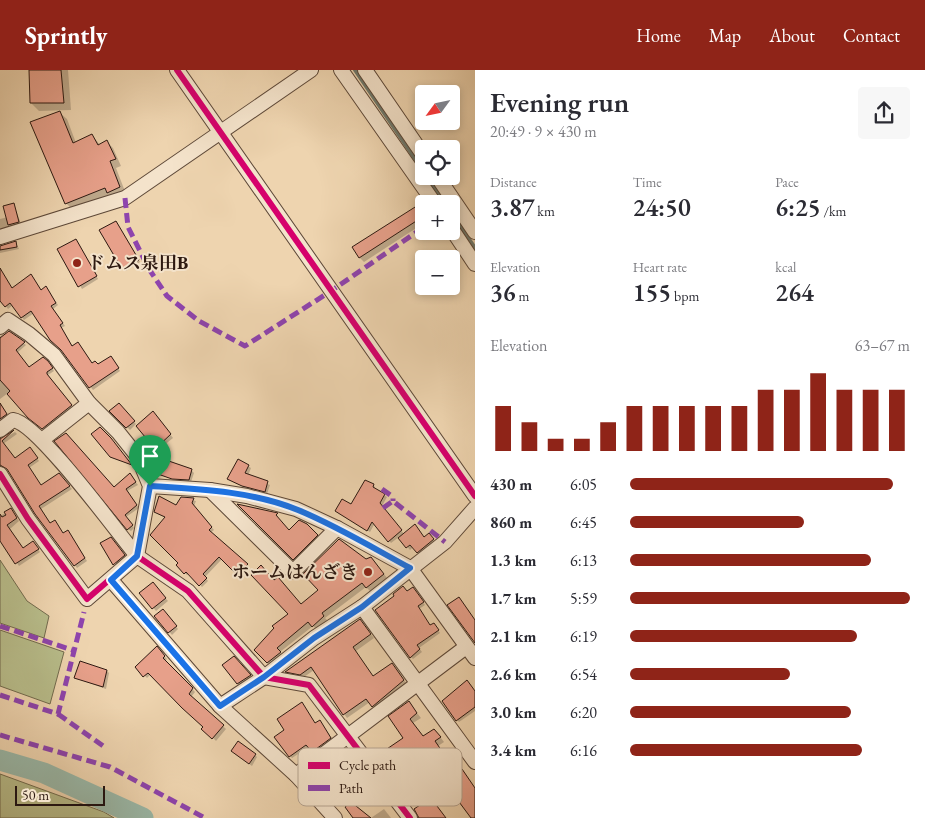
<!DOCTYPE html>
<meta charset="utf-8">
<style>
body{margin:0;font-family:"EB Garamond","Noto Serif JP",serif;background:#f7f7f7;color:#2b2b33;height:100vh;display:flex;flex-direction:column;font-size:19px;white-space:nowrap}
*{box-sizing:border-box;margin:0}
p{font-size:16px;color:#7c7c81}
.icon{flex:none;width:28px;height:28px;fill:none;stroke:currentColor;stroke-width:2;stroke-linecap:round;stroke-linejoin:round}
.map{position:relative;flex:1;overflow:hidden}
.details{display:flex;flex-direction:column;background:#fff;width:450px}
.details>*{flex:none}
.needle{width:32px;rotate:237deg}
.tools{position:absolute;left:415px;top:15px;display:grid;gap:10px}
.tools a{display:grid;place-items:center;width:45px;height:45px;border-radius:5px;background:#fff;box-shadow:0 2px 8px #0003;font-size:25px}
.scale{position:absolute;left:15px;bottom:12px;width:90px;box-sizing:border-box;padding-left:5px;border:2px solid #2d1911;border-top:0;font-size:14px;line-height:18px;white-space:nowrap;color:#2d1911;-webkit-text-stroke:4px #f4e3cb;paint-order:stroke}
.pin{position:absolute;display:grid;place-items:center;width:42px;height:42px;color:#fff;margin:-51px -21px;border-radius:50% 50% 50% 0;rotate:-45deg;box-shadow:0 0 5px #0007}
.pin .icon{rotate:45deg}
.round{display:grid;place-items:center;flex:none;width:52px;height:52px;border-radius:5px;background:#f7f7f7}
.summary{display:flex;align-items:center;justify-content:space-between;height:85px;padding:0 15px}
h1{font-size:28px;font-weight:600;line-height:38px}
.stats{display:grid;grid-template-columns:repeat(3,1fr);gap:8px;height:85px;padding:5px 15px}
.stats div{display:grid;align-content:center}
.stats b{font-size:25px;font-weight:600}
.stats small{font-size:14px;font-weight:400}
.stats p{font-size:14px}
.chart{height:140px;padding:10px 15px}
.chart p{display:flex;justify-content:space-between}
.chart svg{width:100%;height:90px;margin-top:5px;stroke:#8f2418;stroke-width:6}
ul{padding:0 15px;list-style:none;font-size:16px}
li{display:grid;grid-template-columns:80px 60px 1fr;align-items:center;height:38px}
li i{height:12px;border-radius:6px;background:#8f2418}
header{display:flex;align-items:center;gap:30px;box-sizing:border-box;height:70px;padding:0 25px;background:#8f2418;color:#fff}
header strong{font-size:24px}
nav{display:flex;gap:28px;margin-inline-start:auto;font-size:18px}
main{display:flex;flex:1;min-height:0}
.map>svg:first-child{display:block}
.green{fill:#b8bd8b;stroke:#726b4e}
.shadow{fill:#0003}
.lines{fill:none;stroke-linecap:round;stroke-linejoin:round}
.stream{stroke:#6e786c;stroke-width:4}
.river{stroke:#9ab8a8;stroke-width:21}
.building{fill:#e7a08a;stroke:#2d1911}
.minor-casing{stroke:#5d4838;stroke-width:16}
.minor{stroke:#f4e3cb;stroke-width:14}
.quiet{stroke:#8e44ad;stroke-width:5;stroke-dasharray:10 5;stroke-linecap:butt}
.cycleway-casing{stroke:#f4e3cb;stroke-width:9}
.cycleway{stroke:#d6006c;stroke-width:6}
.route-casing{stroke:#fff;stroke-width:10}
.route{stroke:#1a73e8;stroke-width:6}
.poi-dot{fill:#8f2418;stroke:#f4e3cb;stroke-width:2}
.labels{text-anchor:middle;stroke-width:4;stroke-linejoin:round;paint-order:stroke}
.poi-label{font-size:18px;font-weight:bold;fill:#2d1911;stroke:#f4e3cb;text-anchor:start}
.key{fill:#f4e3cb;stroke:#b8a693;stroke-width:1}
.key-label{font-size:14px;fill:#2d1911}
</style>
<header>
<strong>Sprintly</strong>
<nav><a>Home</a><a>Map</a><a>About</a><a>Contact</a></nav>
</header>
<main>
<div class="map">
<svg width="475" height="748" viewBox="0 0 475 748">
<rect width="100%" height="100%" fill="#eed4af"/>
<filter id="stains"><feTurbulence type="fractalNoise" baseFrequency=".004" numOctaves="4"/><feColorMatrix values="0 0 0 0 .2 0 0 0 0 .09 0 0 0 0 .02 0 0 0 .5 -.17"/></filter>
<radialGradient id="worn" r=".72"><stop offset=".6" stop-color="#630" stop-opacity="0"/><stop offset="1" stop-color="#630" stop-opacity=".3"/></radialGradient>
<!-- green -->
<g class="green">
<polygon points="0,490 27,531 49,546 44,568 0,553"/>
<polygon points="0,560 64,582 50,634 0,616"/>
<polygon points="0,704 104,742 114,748 0,748"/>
</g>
<!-- shadow -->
<g class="shadow">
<polygon points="30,0 68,0 71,40 39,41 31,33"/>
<polygon points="60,43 67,49 76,73 92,65 100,75 107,72 113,78 121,96 116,98 126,124 114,129 110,125 73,140 66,133"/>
<polygon points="422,134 424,137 424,153 364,192 360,188 354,177"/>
<polygon points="14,135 21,154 0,161 0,149 8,147"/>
<polygon points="116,152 140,192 126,201 101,161"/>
<polygon points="16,173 19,179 0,183 0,176"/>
<polygon points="78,173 98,209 82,219 59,179"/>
<polygon points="0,199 12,219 48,221 58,235 53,239 65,256 61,258 73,277 78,274 92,294 98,295 113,290 120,301 93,320 34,243 24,250 13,235 8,239 0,227"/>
<polygon points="9,262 26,275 17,283 29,299 50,295 54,301 48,305 74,338 45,361 29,347 8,323 0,329 0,266"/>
<polygon points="0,334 8,346 0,353"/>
<polygon points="121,337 136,354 130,360 111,341"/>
<polygon points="156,345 173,368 158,380 156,378"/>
<polygon points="15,362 17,364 3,374 15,390 32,381 39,391 29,398 41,416 59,404 72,419 41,439 51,454 63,465 68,461 70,464 87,491 77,498 7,398 0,398 0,370"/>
<polygon points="56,372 114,418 132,407 138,415 127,421 139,438 126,447 134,458 131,461 128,459"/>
<polygon points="238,390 251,398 248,406 270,415 267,424 245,418 232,411"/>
<polygon points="191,400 194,403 191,412 176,411 157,402"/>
<polygon points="374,415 375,419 387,427 382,436 404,464 431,467 436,473 420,485 413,477 410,480 399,467 391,473 375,453 370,462 339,443 352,436"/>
<polygon points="181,428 196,431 194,436 214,460 210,463 249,497 240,506 222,489 205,507 208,511 202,517 189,503 187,505 177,496 180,493 166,448 158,444 177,437"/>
<polygon points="240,436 277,444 278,449 289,462 306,455 319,468 296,491"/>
<polygon points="11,440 19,451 10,459 23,479 35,475 40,482 19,496 0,469 0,446"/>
<polygon points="111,468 132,493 122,502 102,474"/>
<polygon points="366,490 375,492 387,508 371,522 366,517 325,548 328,551 317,560 313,556 280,582 284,587 272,597 256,580 290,544 275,512 301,535"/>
<polygon points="155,516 168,531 156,541 141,523"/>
<polygon points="415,521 425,535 419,539 431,557 436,557 440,563 419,578 422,582 413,589 411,587 407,523"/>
<polygon points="165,543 178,559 172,565 156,546"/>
<polygon points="363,554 374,568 356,581 374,608 395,598 407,614 376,640 370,632 347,648 314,600 304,607 290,605 287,602"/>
<polygon points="157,578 167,589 165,591 195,622 191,627 226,659 216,671 151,604 147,608 137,597"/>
<polygon points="233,587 252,608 240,616 223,595"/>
<polygon points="107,601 109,603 106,619 76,608"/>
<polygon points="475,622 475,641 459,652 457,650"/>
<polygon points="409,633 421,648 413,653 423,667 438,664 444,672 438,676 458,704 462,701 475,718 475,748 446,712 443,714 439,710 424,689 400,707 396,703 404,668"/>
<polygon points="322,654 333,670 315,684 309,677 292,688 290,686"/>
<polygon points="235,684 255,685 257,687 252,696"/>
<polygon points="384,739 391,748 371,748"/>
</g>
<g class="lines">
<!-- stream -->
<g class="stream">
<polyline points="355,0 424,102"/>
<polyline points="427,106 445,134"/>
<polyline points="451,143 475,178"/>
</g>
<!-- river -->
<polyline class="river" points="0,690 44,703 143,748"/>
</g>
<!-- building -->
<g class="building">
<polygon points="29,0 61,0 64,33 30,33"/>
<polygon points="60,41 73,73 92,64 98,75 107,70 116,89 110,91 120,117 107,123 105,118 65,134 30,52"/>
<polygon points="423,132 424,146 359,188 352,177"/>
<polygon points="14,133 19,152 8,155 3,136"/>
<polygon points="116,151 139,190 122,199 99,160"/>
<polygon points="76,169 97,206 78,217 57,179"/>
<polygon points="16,171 17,177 0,180 0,176"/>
<polygon points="0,198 12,218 31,204 41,220 46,216 56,233 51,236 63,253 60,255 72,276 78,272 92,293 95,291 98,294 111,286 119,298 89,318 61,280 50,270 31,241 21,248 10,233 5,237 0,231"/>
<polygon points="9,261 25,272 16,280 29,297 43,287 48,291 53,298 47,302 47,304 72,335 42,359 28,348 7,324 10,321 0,310 0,268"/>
<polygon points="0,333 7,344 0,349"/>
<polygon points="119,333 135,351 126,358 109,341"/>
<polygon points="153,341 171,364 155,379 136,356"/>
<polygon points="100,357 111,368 132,395 110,387 91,364"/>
<polygon points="14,360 2,371 15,388 30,377 38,388 28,395 41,415 59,403 70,416 39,436 50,453 55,450 63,463 68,460 85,488 74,496 35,444 7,399 0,395 0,369"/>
<polygon points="66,363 114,417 130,403 136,412 126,419 137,435 125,445 133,455 127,460 54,371"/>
<polygon points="160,388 192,399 189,410 172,409 155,403"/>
<polygon points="238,389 249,395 245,403 268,411 265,422 242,416 227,409"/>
<polygon points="365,410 374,414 373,417 385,424 380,433 402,460 388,472 372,452 367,461 335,441 342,429 351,434"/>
<polygon points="159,426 176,435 181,427 194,428 192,433 212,457 209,460 248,494 237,505 219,487 203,504 207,508 199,516 186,502 184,504 176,495 178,493 150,465 165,447 154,442"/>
<polygon points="237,434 278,443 276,445 289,460 299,450 307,454 318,465 293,490"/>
<polygon points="11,438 17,448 7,455 23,478 33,471 39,479 15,494 0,471 0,444 2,447 6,445 4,442"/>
<polygon points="415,454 424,467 429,463 434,469 417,483 410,475 406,478 398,468"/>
<polygon points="111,467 125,485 113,495 100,473"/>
<polygon points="339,469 366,489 371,487 384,504 366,518 362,513 322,543 324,546 312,557 308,552 277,578 281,582 267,593 254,580 274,558 272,556 288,544 251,505 261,495 274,510 278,507 301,534 318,520 303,504"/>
<polygon points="153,512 166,528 152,539 139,523"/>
<polygon points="403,516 407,521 413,517 424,532 418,536 430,555 434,553 439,560 417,575 420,579 410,588 375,540 394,526 393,524"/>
<polygon points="459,527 475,550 475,573 447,535"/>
<polygon points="163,539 177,556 168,563 154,546"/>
<polygon points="360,549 371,564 353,577 373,606 392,593 404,610 372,637 366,629 343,645 311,597 300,605 285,602"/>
<polygon points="157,576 165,586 163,588 193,618 189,624 224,655 212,669 201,659 203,657 182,638 148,603 143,607 135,597"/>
<polygon points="234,586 251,605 237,614 222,595"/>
<polygon points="80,591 107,600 103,617 74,608"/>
<polygon points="467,610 475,621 475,637 456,651 442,631"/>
<polygon points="409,631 417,643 410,649 423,666 434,659 441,667 435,671 457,703 462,699 475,718 475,748 471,748 442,709 438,711 420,685 395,704 381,683 403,668 388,646"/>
<polygon points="302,632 315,653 320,650 331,668 312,682 306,675 289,687 274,667 284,660 277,649"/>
<polygon points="238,671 256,684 249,694 231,681"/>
<polygon points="432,727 437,736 446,748 419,748 414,739"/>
<polygon points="351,732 371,748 353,748 345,737"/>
</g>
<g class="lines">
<defs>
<g id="minor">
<polyline points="177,0 475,426"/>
<polyline points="341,0 435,134"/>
<polyline points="365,0 424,86"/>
<polyline points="437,106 475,162"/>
<polyline points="451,158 475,194"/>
<polyline points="0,167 125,128 311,0"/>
<polyline points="0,257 8,250 29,264 54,285 89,333 118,362 138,387 150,416 137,486"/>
<path d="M0 360 13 350C38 353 117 462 137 486"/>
<polyline points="42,370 89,333"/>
<polyline points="0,404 28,449 87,529 137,486 188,521 264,607 309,615 410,748"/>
<polyline points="150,416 210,420 247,426 296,439 337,458 410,498 475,588"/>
<polyline points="210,420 293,502 337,458"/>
<polyline points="111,510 220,636 264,607 314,568 362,537 445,472 475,438"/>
<polyline points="362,537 475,692"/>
<polyline points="220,636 296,705 466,577"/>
<polyline points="296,705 335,748"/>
</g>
</defs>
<!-- minor casing -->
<use href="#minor" class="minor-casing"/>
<!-- minor -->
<use href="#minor" class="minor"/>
<!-- quiet -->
<g class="quiet">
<polyline points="125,128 128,157 149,199 167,226 199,251 245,276 331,221 424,157"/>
<polyline points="382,419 393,427 393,431"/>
<polyline points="383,438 393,431 445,472"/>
<polyline points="0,556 75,581"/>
<polyline points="0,625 58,644 84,542"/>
<polyline points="58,644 106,678"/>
<polyline points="0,665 110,697 205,748"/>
</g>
<defs>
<g id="cycleway">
<polyline points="177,0 475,426"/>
<polyline points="0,404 28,449 87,529 137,486 188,521 264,607 309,615 410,748"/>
</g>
</defs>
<!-- cycleway casing -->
<use href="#cycleway" class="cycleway-casing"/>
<!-- cycleway -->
<use href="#cycleway" class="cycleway"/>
</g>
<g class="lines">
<defs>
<path id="route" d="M150 416C199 419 251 421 298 440 337 456 373 478 410 498L362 537 314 568 264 607 220 636 111 510 137 486Z"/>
</defs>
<!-- route casing -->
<use href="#route" class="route-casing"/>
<!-- route -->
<use href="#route" class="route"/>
</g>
<!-- markers -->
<g class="poi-dot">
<circle cx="77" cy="193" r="5"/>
<circle cx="368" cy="502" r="5"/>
</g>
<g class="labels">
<!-- poi labels -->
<g class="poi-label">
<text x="87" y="199">ドムス泉田B</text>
<text x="358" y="508" text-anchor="end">ホームはんざき</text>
</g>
</g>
<!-- legend -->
<rect x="298" y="678" width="164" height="58" rx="8" class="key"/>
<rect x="308" y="692" width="22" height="7" fill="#d6006c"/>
<rect x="308" y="715" width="22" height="6" fill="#8e44ad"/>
<g class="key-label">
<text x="339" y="700">Cycle path</text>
<text x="339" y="723">Path</text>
</g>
<rect width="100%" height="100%" filter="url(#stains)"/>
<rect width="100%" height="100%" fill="url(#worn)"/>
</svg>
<div class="tools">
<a><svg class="needle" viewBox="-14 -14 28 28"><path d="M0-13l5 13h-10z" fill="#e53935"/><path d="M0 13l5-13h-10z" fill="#7c7c81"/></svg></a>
<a><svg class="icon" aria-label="locate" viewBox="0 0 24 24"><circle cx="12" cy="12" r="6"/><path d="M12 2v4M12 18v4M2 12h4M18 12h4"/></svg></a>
<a>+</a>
<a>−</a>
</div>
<div class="scale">50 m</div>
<div class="pin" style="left:150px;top:416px;background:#1e9e55"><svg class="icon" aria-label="arrive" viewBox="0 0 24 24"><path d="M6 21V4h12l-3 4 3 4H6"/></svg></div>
</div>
<section class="details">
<div class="summary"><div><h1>Evening run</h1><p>20:49 · 9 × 430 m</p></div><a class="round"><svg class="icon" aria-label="share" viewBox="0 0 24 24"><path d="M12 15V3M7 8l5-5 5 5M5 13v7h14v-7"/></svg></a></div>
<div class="stats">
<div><p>Distance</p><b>3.87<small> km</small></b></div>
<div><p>Time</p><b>24:50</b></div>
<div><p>Pace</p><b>6:25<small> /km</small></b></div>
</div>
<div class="stats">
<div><p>Elevation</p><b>36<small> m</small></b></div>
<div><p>Heart rate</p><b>155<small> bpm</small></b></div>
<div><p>kcal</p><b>264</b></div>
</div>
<div class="chart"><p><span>Elevation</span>63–67 m</p>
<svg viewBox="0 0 160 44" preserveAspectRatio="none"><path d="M5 44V22M15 44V30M25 44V38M35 44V38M45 44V30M55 44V22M65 44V22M75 44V22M85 44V22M95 44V22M105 44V14M115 44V14M125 44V6M135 44V14M145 44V14M155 44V14"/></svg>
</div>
<ul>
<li><b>430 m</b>6:05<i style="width:94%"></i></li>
<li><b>860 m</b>6:45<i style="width:62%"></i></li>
<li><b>1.3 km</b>6:13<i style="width:86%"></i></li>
<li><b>1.7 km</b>5:59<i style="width:100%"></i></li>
<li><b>2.1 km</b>6:19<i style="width:81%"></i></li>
<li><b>2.6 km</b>6:54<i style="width:57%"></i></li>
<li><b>3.0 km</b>6:20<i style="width:79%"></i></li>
<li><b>3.4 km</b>6:16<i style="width:83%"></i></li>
</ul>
</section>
</main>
